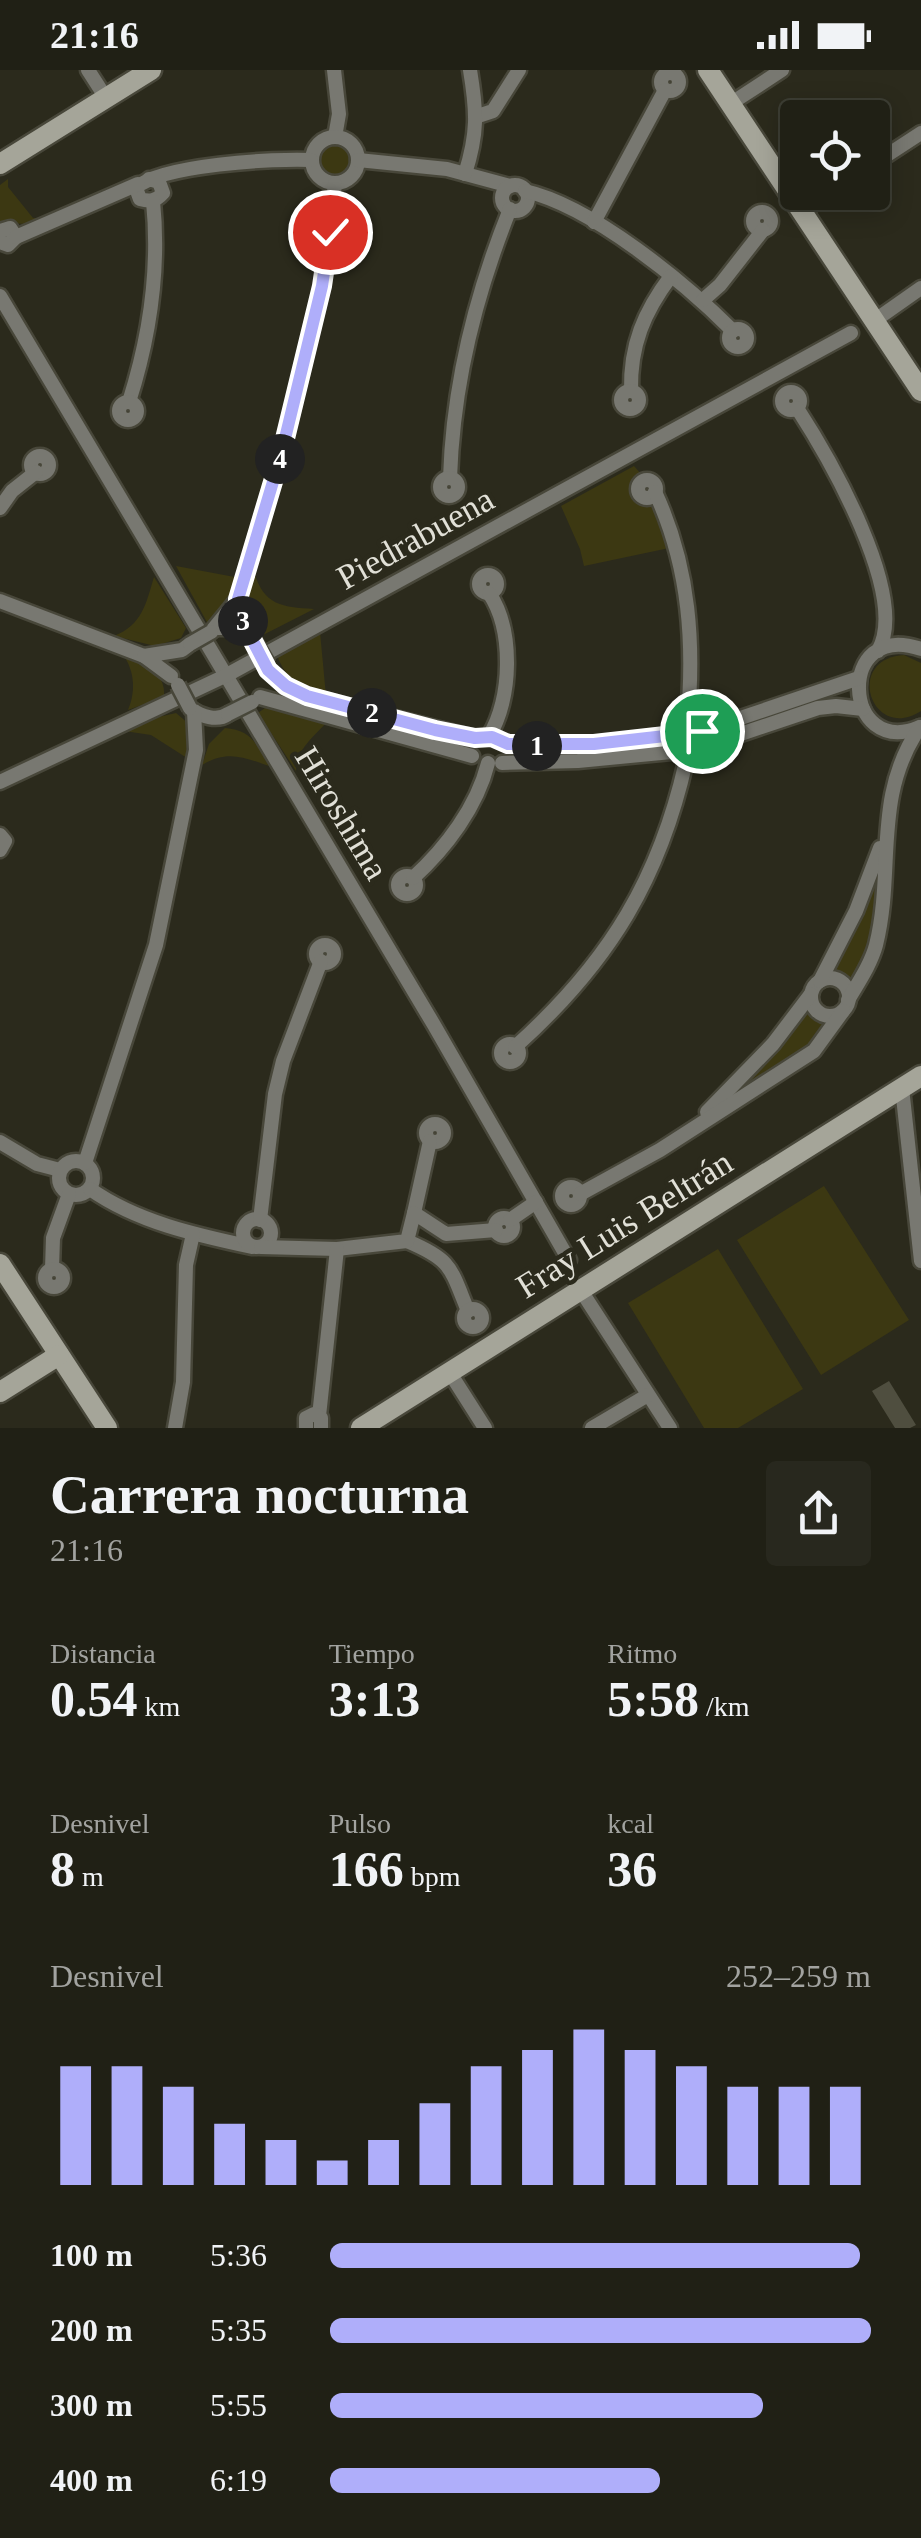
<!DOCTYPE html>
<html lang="es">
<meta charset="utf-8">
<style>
body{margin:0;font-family:"Times New Roman",serif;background:#28281e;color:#f1f3f6;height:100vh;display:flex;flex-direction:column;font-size:38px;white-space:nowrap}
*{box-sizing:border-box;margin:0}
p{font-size:32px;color:#a2a3a0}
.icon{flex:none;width:55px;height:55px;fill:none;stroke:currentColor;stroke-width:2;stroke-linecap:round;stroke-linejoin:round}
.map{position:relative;height:1358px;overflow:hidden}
.sheet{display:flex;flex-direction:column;background:#202015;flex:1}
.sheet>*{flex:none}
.controls{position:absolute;left:780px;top:30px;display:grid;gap:20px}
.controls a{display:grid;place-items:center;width:110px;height:110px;border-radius:10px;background:#202015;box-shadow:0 5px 25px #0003,0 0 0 2px #3d3e34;font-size:50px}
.pin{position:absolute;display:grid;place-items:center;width:85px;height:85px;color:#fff;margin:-42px;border:5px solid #fff;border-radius:50%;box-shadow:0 2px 10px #0007}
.km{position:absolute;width:50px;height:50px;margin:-25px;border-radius:50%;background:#222;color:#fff;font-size:28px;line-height:50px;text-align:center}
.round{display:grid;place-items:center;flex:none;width:105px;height:105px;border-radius:10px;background:#28281e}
.head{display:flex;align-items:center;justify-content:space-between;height:170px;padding:0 50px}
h1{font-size:55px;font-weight:600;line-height:75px}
.figures{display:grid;grid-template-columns:repeat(3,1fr);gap:15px;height:170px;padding:10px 50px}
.figures div{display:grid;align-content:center}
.figures b{font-size:50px;font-weight:600}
.figures small{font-size:28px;font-weight:400}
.figures p{font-size:28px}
.chart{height:280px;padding:20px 50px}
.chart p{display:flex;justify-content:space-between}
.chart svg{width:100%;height:180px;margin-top:10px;stroke:#afaefa;stroke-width:6}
ul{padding:0 50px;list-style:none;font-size:32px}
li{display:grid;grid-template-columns:160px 120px 1fr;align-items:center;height:75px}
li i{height:25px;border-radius:12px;background:#afaefa}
.status{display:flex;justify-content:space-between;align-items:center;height:70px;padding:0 50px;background:#202015;direction:ltr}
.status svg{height:28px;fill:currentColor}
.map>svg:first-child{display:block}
.green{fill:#3c3812}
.building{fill:#4f4e3f}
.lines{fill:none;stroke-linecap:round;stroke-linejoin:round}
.street-casing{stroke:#48473a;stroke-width:19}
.secondary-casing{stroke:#48473a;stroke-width:25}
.street{stroke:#787871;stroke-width:14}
.secondary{stroke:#a5a599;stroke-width:20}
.street-bridge-casing{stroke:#48473a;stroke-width:19;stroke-linecap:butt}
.street-bridge{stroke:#787871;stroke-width:14}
.route-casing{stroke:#fff;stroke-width:20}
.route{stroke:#afaefa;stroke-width:12}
.labels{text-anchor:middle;stroke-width:9;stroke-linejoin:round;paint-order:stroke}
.street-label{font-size:35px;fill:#e1e0d7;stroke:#2b2a1c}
</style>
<div class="status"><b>21:16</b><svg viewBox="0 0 49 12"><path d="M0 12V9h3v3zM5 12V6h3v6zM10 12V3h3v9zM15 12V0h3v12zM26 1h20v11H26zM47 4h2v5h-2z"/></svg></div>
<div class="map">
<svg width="921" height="1358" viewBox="0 0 921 1358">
<rect width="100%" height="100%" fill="#2b2a1c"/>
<!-- green -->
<g class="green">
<circle cx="335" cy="90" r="17"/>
<polygon points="8,109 8,117 33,148 42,148 29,154 0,153 0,115"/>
<polygon points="634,396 641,404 632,415 635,425 657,436 674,477 584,496 580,479 561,436"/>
<path d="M176 496 240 508C233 525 225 544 208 554Z"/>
<path d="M254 502C264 535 281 537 314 539L263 565C240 552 249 524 254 502Z"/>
<path d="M154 507 186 558 181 568 155 576 114 566C142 555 146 534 154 507Z"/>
<path d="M320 562 326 626C302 617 286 611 277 585Z"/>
<path d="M120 580C141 589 167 602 164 627L128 640C137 619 134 598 120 580Z"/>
<path d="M904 585 921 593V641C872 673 843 589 904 585Z"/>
<path d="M278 637 328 651C314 666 296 680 296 701L258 643 265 638Z"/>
<polygon points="176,643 189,654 187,688 151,665 124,661 150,649"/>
<path d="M225 658C252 660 257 675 269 696 243 687 227 680 202 695L209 674Z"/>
<polygon points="880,789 871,872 850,919 845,910 828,904"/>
<polygon points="807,933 815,944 832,949 816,972 721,1035 772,986"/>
<polygon points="824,1116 909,1250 821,1305 737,1170"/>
<polygon points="718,1179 803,1319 738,1358 704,1358 628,1233"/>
</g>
<!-- building -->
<polygon class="building" points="889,1311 916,1355 910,1358 895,1358 872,1321"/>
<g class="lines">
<defs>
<g id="street">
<polyline points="88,0 106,28"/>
<polyline points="334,0 339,44 335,67"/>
<circle cx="670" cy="12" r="9"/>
<polyline points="730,34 782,0"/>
<polyline points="478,46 493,41 519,0"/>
<circle cx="335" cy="90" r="23"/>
<polyline points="358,90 447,99 510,116"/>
<polyline points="872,95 921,63"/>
<path d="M465 104C478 63 477 42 470 0"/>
<path d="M149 109 159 112 163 123C156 131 150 132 140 129L136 118C159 95 276 88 311 90"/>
<circle cx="515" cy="128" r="13"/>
<path d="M525 121C592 136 685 213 733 261"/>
<polyline points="802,142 831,122"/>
<circle cx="762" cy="151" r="9"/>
<polyline points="594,152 665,20"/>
<polyline points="0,161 10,158 16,167 8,175 0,172"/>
<polyline points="16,167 138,114"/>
<polyline points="0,226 434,955 569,1190"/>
<polyline points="703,230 720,215 763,160"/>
<polyline points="874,251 921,218"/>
<circle cx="738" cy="268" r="9"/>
<path d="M631 321C630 275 644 242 671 206"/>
<circle cx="630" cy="330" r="9"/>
<circle cx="791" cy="331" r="9"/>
<path d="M129 332C150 266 160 200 153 131"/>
<circle cx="128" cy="341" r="9"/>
<path d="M797 338C828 386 910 526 878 581"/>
<circle cx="40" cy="395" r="9"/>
<path d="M450 408C453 314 475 226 510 139"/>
<circle cx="449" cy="417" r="9"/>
<circle cx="647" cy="419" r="9"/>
<path d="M655 422C690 497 695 576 687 657"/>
<polyline points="0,438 12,421 36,402"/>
<circle cx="488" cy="514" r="9"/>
<polyline points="0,531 144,586"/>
<polyline points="217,558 246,558 254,571"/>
<polyline points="211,562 238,529 281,385 322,217 335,114"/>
<polyline points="269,600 286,616 307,626 475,668"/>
<polyline points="171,606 144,586 182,580 190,574"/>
<polyline points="260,627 472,686"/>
<path d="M191 639C201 646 217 652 228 644"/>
<path d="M920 657C842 690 835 549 921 579"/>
<polyline points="702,661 859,608"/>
<path d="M489 666C512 629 514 560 489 523"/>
<polyline points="509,674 595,674 673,665"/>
<polyline points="699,678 818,638 836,636 863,639"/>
<polyline points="502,693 578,691 682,681"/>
<polyline points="0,712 225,606 851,263"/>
<polyline points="0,765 5,771 0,780"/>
<circle cx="407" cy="815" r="9"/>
<path d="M413 808C446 778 477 737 488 693"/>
<circle cx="325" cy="884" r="9"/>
<circle cx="830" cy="927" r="19"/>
<polyline points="820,911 856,841 880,778"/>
<path d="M848 930C858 913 871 894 876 875 895 799 872 727 920 657"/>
<circle cx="510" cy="983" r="9"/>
<path d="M515 977C610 892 662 806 688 682"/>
<polyline points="902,1018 921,1191"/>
<polyline points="707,1042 773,974 811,924"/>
<circle cx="435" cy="1063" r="9"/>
<polyline points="0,1072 37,1094 60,1100"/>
<circle cx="76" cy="1108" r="17"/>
<polyline points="85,1093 156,875 196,680 194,641"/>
<circle cx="571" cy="1126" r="9"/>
<path d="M90 1119C137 1152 196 1165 252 1177"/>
<polyline points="580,1124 660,1080 814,981 843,941"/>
<polyline points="414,1143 430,1071"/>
<circle cx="504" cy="1157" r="9"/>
<circle cx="257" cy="1163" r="14"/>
<polyline points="260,1150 275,1024 283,991 321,891"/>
<polyline points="510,1150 536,1132"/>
<path d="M407 1171C452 1190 450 1197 468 1241"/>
<polyline points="261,1177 337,1179 407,1171 414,1143 446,1164 496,1160"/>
<polyline points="52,1199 53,1168 69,1124"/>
<circle cx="54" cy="1208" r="9"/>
<polyline points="580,1219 670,1358"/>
<circle cx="473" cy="1248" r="9"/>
<polyline points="450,1303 485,1358"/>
<polyline points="319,1346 337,1179"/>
<polyline points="175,1358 183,1312 186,1195 193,1164"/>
<polyline points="306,1358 306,1348 314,1344 321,1348 321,1358"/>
<polyline points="592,1358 648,1325"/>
</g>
<g id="secondary">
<polyline points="708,0 921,321"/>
<polyline points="0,94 151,0"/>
<polyline points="0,1194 107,1358"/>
<polyline points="0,1322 59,1285"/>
<polyline points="361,1358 921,1006"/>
</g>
</defs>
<!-- street casing -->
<use href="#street" class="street-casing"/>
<!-- secondary casing -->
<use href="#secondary" class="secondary-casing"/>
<!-- street -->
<use href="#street" class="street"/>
<!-- secondary -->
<use href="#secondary" class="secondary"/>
<defs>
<g id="street-bridge">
<polyline points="254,571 268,595"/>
<polyline points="190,574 211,562"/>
<polyline points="178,615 190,638"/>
<polyline points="228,644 252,632"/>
</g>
</defs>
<!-- street-bridge casing -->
<use href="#street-bridge" class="street-bridge-casing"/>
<!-- street-bridge -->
<use href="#street-bridge" class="street-bridge"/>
</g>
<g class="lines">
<defs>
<polyline id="route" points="330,162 322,216 281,385 238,529 246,558 268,600 286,616 307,626 435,660 475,668 492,667 508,674 594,674 674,665 688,656 702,661"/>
</defs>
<!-- route casing -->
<use href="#route" class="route-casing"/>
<!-- route -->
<use href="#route" class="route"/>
</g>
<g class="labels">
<!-- street labels -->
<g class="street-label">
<text transform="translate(415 468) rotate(-29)" y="12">Piedrabuena</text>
<text transform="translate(342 743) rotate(59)" y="12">Hiroshima</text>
<text transform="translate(624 1154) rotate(-32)" y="12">Fray Luis Beltrán</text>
</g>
</g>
</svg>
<div class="controls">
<a><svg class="icon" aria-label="locate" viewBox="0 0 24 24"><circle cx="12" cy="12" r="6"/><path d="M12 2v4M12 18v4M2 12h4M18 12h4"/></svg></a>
</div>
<div class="pin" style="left:702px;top:661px;background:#1e9e55"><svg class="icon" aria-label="arrive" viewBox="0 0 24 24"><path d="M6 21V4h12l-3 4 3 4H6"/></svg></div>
<div class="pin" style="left:330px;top:162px;background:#d93025"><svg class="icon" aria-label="check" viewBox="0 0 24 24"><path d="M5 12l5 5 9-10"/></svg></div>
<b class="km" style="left:537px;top:676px">1</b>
<b class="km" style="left:372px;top:643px">2</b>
<b class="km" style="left:243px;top:551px">3</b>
<b class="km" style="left:280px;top:389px">4</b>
</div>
<section class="sheet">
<div class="head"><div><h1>Carrera nocturna</h1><p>21:16</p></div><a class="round"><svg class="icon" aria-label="share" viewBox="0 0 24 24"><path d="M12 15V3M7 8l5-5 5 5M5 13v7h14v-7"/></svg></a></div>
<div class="figures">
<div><p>Distancia</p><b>0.54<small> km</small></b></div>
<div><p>Tiempo</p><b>3:13</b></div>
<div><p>Ritmo</p><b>5:58<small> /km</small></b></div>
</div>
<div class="figures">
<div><p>Desnivel</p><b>8<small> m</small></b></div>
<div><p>Pulso</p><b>166<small> bpm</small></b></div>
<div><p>kcal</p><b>36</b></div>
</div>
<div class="chart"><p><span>Desnivel</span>252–259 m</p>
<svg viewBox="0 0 160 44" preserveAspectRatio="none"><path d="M5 44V15M15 44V15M25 44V20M35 44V29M45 44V33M55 44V38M65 44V33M75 44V24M85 44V15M95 44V11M105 44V6M115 44V11M125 44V15M135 44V20M145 44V20M155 44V20"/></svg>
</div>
<ul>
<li><b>100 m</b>5:36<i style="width:98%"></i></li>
<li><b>200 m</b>5:35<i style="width:100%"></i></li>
<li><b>300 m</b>5:55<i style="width:80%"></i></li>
<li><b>400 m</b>6:19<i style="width:61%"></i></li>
</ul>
</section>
